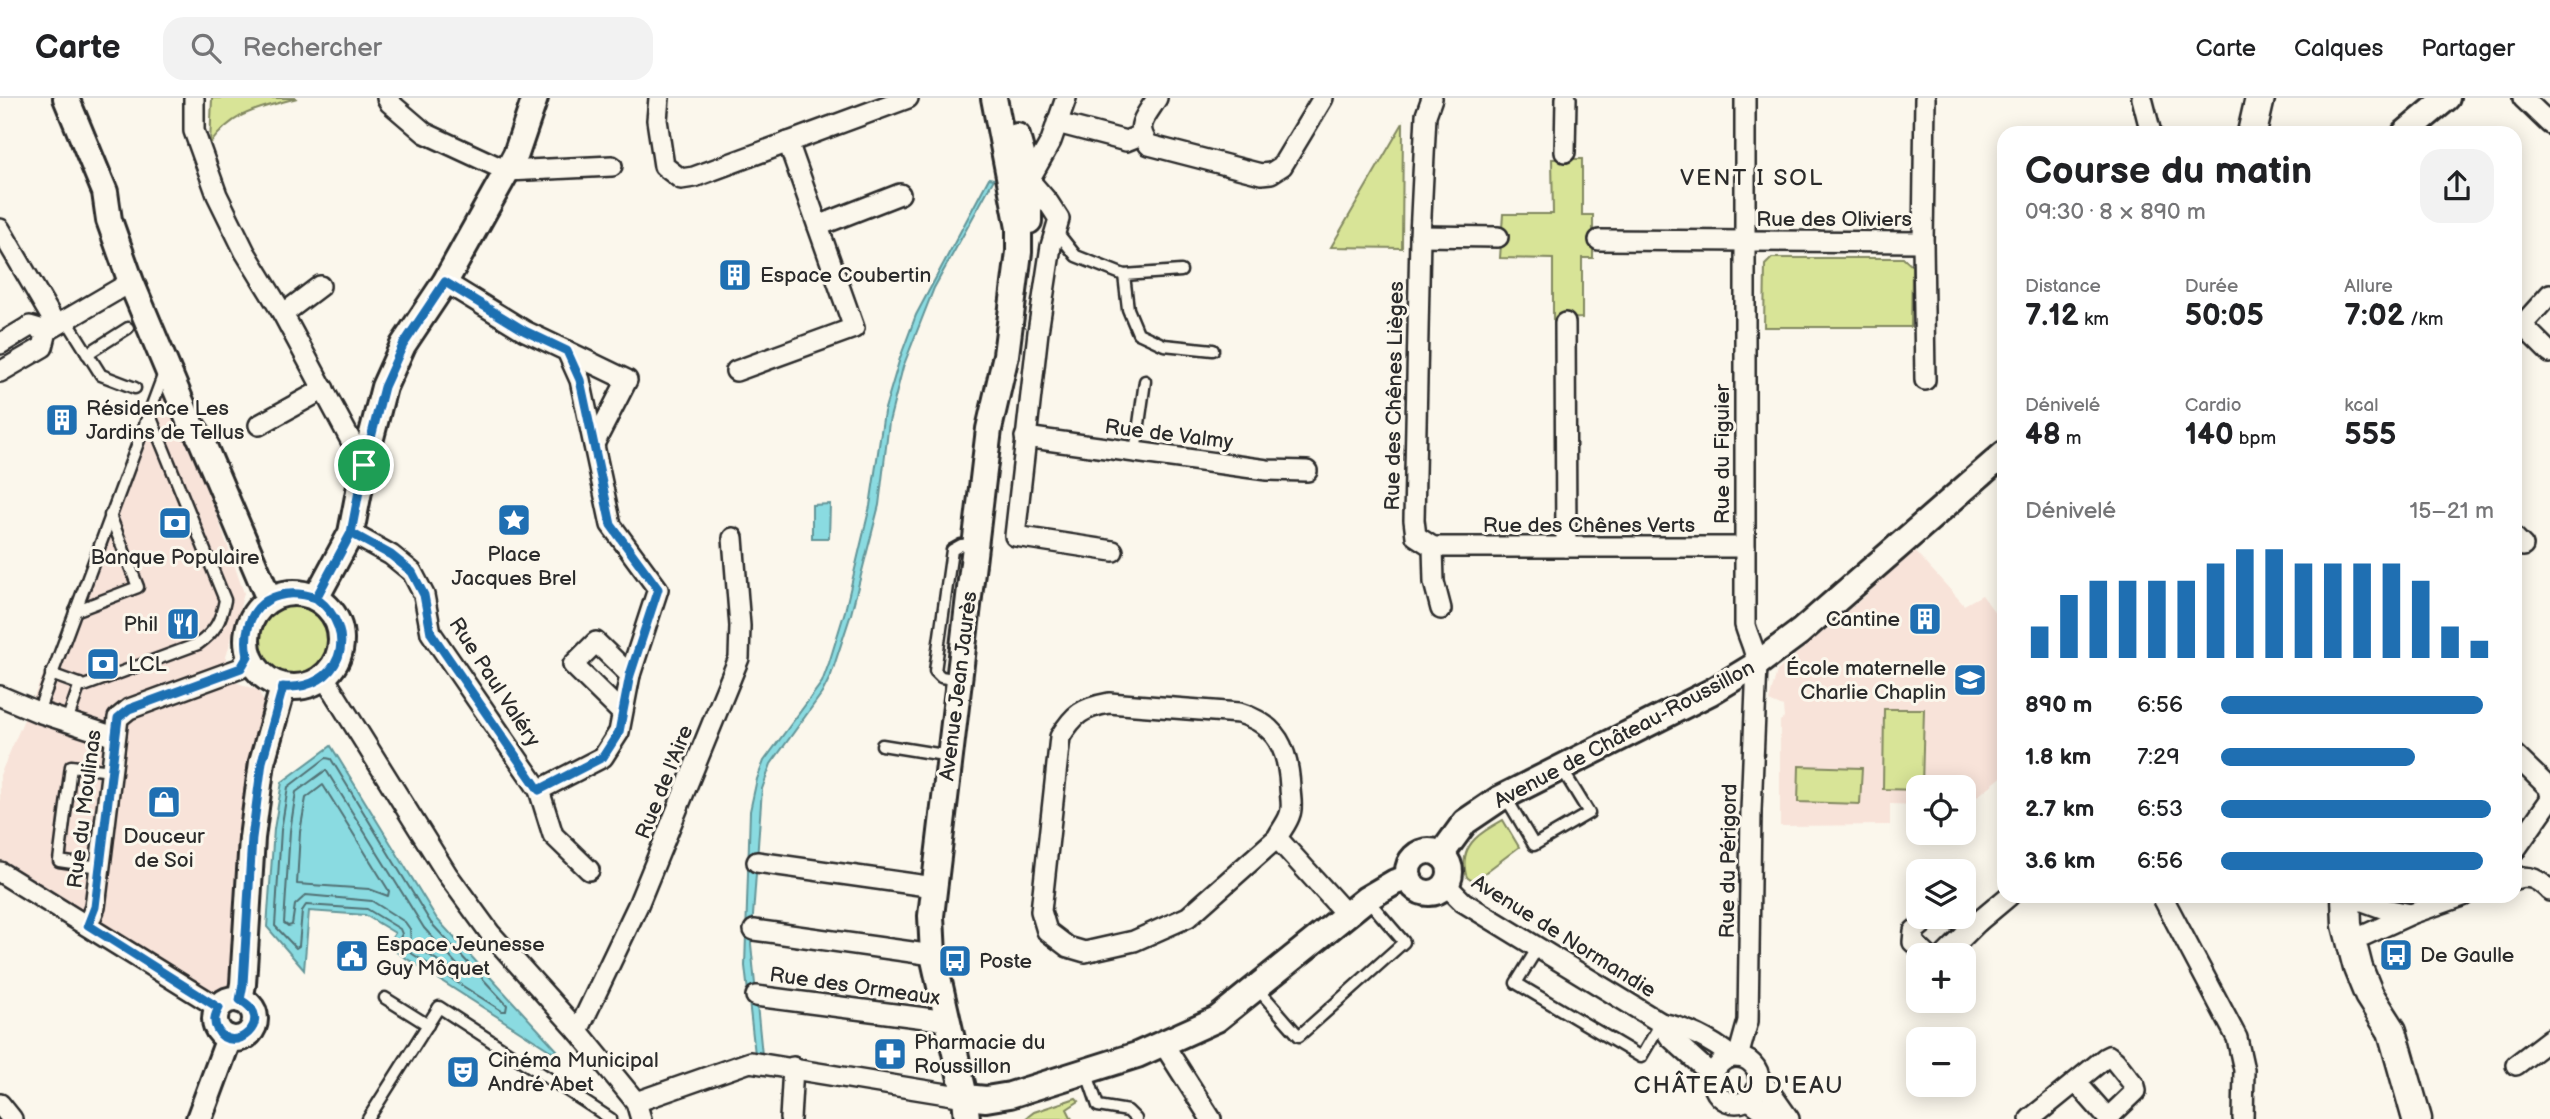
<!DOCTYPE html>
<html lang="fr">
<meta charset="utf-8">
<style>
body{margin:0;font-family:"Balsamiq Sans",sans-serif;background:#f2f2f2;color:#202124;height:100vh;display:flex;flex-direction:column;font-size:26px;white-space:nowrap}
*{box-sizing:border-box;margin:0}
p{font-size:23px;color:#757577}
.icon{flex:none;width:38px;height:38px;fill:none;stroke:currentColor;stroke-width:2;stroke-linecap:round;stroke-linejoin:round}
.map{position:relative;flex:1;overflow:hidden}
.sheet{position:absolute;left:1997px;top:28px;width:525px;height:777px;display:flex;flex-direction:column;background:#fff;border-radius:21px;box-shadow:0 4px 18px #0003}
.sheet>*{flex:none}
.tools{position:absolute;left:1906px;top:677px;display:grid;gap:14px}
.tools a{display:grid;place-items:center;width:70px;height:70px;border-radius:14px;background:#fff;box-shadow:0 4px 18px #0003;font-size:35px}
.pin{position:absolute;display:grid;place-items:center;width:60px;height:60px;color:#fff;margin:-30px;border:4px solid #fff;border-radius:50%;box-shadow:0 2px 7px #0007}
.round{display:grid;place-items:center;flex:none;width:74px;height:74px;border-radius:21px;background:#f2f2f2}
.head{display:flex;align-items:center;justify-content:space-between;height:119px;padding:0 28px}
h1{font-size:38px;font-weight:700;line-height:52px}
.stats{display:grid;grid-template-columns:repeat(3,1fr);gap:10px;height:119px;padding:7px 28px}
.stats div{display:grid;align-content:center}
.stats b{font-size:30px;font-weight:700}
.stats small{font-size:19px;font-weight:400}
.stats p{font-size:19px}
.chart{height:196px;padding:14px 28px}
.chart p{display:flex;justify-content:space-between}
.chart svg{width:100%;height:126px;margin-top:7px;stroke:#1f6fb2;stroke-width:6}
ul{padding:0 28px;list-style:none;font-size:23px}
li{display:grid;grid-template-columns:112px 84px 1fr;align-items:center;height:52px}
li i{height:18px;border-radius:9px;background:#1f6fb2}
header{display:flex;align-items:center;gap:42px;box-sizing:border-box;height:98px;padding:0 35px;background:#fff;border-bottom:2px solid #e0e0e0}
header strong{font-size:33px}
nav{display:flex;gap:38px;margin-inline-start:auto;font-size:24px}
.search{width:490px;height:63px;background:#f2f2f2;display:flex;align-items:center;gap:18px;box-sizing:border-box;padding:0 24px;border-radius:21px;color:#757577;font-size:26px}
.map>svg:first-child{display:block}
.built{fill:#f8e3d9}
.green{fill:#d8e497;stroke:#828861;stroke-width:2}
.water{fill:#8adbe1;stroke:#649598;stroke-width:2}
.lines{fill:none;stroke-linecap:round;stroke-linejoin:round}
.shore{stroke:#517174;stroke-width:2}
.service-casing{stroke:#2b2b2b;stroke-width:15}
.minor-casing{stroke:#2b2b2b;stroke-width:24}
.tertiary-casing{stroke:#2b2b2b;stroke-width:30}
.secondary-casing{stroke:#2b2b2b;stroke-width:33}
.service{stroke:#fbf7ec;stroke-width:10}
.minor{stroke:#fbf7ec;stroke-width:19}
.tertiary{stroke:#fbf7ec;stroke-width:24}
.secondary{stroke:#fbf7ec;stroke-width:28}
.route-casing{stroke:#fff;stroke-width:14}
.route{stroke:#1f6fb2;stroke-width:9}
.labels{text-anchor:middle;stroke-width:6;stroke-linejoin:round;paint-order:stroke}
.street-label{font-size:21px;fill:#2b2b2b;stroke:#fbf7ec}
.poi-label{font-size:21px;fill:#2b2b2b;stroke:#fbf7ec;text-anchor:start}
.neighbourhood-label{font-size:23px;letter-spacing:2px;fill:#2b2b2b;stroke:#fbf7ec}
.quarter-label{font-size:24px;letter-spacing:2px;fill:#2b2b2b;stroke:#fbf7ec}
</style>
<header>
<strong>Carte</strong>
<div class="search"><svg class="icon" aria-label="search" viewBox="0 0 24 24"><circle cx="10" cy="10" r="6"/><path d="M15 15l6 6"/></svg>Rechercher</div>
<nav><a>Carte</a><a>Calques</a><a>Partager</a></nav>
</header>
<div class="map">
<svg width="2550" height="1021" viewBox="0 0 2550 1021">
<rect width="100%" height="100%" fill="#fbf7ec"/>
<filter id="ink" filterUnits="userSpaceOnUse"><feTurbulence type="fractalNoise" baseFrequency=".0143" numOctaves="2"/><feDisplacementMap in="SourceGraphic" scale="14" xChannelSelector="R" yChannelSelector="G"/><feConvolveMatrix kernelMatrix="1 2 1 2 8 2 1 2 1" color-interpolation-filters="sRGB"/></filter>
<g filter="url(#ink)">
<!-- built -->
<g class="built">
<polygon points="170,283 244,495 226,559 238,585 258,592 266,608 230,893 219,910 0,767 0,677"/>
<polygon points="1914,452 1964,507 1982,497 2004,527 2004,677 1964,709 1964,690 1918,690 1918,707 1890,706 1890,727 1780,728 1780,623 1784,620 1783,609 1769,603 1777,573 1865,498"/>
</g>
<!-- green -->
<g class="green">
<path d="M212 0H297C259 11 235 12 210 46Z"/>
<polygon points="1403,25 1402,150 1331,149"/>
<polygon points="1552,61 1582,61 1582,117 1593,117 1593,160 1582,160 1582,220 1553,221 1553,161 1500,160 1503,116 1553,116"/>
<polygon points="1772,160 1903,160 1912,168 1911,229 1764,229 1765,167"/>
<circle cx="294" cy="542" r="47"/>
<polygon points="1884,611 1924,611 1922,689 1918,690 1918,692 1883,691"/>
<polygon points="1799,668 1862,670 1860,706 1798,704"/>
<path d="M1503 722 1519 749 1474 783C1467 781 1466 779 1465 771 1461 745 1483 733 1503 722Z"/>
<polygon points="1076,1000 1079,1003 1067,1011 1072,1021 1025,1021 1034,1014"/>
</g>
<!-- water -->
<g class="water">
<polygon points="989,80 994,81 934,190 903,269 889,324 879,407 851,516 831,577 822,595 771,666 762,691 751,846 762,957 755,956 745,868 750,713 757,681 764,663 822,584 829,565 845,513 870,408 884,314 900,260 916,217"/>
<polygon points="830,406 829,440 812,440 812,407"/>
<polygon points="331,648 437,821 557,952 554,955 387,848 395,835 365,817 309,813 304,872 267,829 274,731 282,684"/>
</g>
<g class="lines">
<!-- shore -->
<g class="shore">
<polygon points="326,660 331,661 431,825 507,907 506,913 502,913 400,848 398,844 402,836 400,831 367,811 306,807 302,813 299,848 296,850 275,828 281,732 288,689"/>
<polygon points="326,672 424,830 459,869 458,874 449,870 411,845 410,831 405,824 372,803 306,797 295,807 292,827 288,828 284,825 290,733 296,694"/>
<polygon points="323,687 389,793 388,798 369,791 297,786 300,734 306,700"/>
</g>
<defs>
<g id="service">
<polyline points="1057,134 1076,158 1124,177 1181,173"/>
<polyline points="1124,177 1128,211 1138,235 1164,247 1213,252"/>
<polyline points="66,221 101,277 135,290"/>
<polyline points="87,256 128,230"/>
<polyline points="1135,355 1145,283"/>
<polyline points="75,513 138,489 110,417"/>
<path d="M51 576 84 588 198 546C215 534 221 523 225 502L149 315"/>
<polyline points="959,582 941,579 935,573 952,452 961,447 975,446"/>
<polyline points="38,614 164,275"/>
<polyline points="67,623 80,586"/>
<polyline points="882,647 950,658"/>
<polyline points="1505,698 1534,747 1589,715 1562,671"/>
<polyline points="99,769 59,763 71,668 111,673"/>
<polyline points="1537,851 1516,885 1641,959 1661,925"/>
<polyline points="1257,890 1299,938 1404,844 1367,801"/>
<polyline points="385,900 428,927"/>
<polyline points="1086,973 1098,1008 1128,1013 1136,1021"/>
<polyline points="368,1021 439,909 611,1021"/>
</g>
<g id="minor">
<polyline points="194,0 194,33 217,97 245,154 283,216 364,367"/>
<polyline points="387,0 390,5 425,35 507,73 612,68"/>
<polyline points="659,0 657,22 664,68 681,81 694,79 908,0"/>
<path d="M1157 0C1146 19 1133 27 1149 47L1261 76 1271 75 1282 68 1323 0"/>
<polyline points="1432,0 1426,17 1420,138 1414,422 1416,438 1433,449"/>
<polyline points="2142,0 2151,35"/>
<polyline points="2523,0 2550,26"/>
<polyline points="1057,25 1126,43 1141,37"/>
<polyline points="1565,54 1566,0"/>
<polyline points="1029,82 1048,104 1059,121 1051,148 1038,234 1015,438 1113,453"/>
<polyline points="1023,84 1029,82 1051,43 1066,0"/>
<polyline points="818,128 900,96"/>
<polyline points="0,131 56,227"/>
<polyline points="1420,138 1498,139"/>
<polyline points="1599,142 1923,144"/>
<polyline points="445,184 525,233 567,253 580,282 611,427 658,491 630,577 619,634 603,659 539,692"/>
<polyline points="283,216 320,188"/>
<polyline points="1565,225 1566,449"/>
<polyline points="2522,227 2550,255"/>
<polyline points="2515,235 2550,196"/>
<polyline points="0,246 30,228 47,233"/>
<polyline points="567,253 627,282 594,346"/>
<polyline points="736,273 854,230 788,44"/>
<polyline points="0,274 43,249 47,233 131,184"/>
<polyline points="1925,282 1923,144 1925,0"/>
<polyline points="259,327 324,291"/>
<polyline points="1025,339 1267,372 1307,373"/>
<polyline points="351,435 391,457 412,474 424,497 431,535 539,692 553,737 589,772"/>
<polyline points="2515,440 2523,448"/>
<polyline points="1433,449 1745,449"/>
<polyline points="1433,449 1434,484 1441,511"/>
<polyline points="324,579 447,776 490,835 578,933 636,1004 641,1021"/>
<polyline points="0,598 38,614 115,639"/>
<polyline points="622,615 573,567 596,544 630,577"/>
<polyline points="2515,657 2549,690 2550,695"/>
<path d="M1277 740 1188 819 1134 843 1085 854 1068 849 1047 833 1041 813 1060 639C1074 616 1082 610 1109 605L1239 615C1277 626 1288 651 1290 689 1290 697 1293 708 1290 716 1288 724 1281 732 1277 740L1346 816"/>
<polyline points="2515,752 2550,702"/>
<polyline points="757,764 934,789"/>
<polyline points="0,774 219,910"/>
<path d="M2515 781C2530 776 2539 782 2550 793"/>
<path d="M1445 786 1463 804 1661 925C1687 930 1711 942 1732 959"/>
<polyline points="2162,798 2237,940 2244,972 2243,1021"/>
<polyline points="2363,803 2385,811 2411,816"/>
<polyline points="1942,819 1978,824"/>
<polyline points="88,827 95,809 118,620 129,611 241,570 248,558"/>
<polyline points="754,832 933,857"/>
<polyline points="2365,837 2411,816 2463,798"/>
<polyline points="1928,858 1913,844 1914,833 1927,822 1934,819"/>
<polyline points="1944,858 1978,824 2009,798"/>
<polyline points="756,898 948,923"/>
<polyline points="1661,925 1670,939 1713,978"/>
<polyline points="578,933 638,807 739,560 740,528 733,440"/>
<polyline points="1164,947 1211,1021"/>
<path d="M1738 959 1748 923 1751 713 1757 566C1755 551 1749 541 1745 527V0"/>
<circle cx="1736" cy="982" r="23"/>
<polyline points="2516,967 2550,941"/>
<polyline points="1758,977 1789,1021"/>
<polyline points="1748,1001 1775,1021"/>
<polyline points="636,1004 750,964 965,999"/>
<polyline points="0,1006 12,1021"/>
<polyline points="790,1021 793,969"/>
<polyline points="2030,1021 2105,960 2109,958 2115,963 2135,988 2136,993 2111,1017 2106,1018 2076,984"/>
</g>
<g id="tertiary">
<polyline points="66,0 105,94 109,122 131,184 190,325 200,339 269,501"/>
<polyline points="2405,35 2447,0"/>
<polyline points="1017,38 1029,82 1029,123"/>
<circle cx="294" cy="542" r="47"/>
<polyline points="316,500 351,435 364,367 384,289 403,247 445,184 507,73 516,56 535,0"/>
<circle cx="1429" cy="774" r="21"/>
<polyline points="1441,757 1465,724 1499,701 1711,594 1757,566 1800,534 2004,356"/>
<circle cx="235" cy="921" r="20"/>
<polyline points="240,902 243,886 252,740 262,664 283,589"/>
<polyline points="965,999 986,1001 1010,997 1137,957 1217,921 1366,801 1395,784 1409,780"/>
<polyline points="199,1021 229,940"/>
<polyline points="967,1021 965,999 933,857 931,818 989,331 1006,257 1019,154 1019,130 994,0"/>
</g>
<g id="secondary">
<polyline points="2252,35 2260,0"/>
<polyline points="2346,798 2347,827 2358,870 2369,897 2392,933 2417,1021"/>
</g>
</defs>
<!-- service casing -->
<use href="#service" class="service-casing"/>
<!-- minor casing -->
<use href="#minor" class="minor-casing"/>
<!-- tertiary casing -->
<use href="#tertiary" class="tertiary-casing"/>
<!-- secondary casing -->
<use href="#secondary" class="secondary-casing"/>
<!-- service -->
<use href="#service" class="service"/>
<!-- minor -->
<use href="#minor" class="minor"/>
<!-- tertiary -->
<use href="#tertiary" class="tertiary"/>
<!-- secondary -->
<use href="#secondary" class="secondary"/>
</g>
</g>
<g class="lines" filter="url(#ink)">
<defs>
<path id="route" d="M364 367 351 435 316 500C272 485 239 512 248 558L241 570 129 611 118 620 95 809 88 827 219 910C215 917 213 923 217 931 232 960 278 921 240 902L243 886 252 740 262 664 283 589C340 593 362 535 316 500L351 435 391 457 412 474 424 497 431 535 539 692 603 659 619 634 630 577 658 491 611 427 580 282 567 253 525 233 445 184 403 247 384 289 364 367"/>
</defs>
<!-- route casing -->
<use href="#route" class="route-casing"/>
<!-- route -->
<use href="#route" class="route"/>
</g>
<!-- icons -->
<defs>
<symbol id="building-square" viewBox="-11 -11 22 22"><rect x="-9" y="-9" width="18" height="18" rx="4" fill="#1f6fb2" stroke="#fbf7ec"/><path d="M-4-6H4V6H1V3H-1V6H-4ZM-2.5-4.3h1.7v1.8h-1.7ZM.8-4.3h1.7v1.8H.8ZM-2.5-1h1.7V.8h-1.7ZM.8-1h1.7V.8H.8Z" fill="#fff"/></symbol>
<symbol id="sight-square" viewBox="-11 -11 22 22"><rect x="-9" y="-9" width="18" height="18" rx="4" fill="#1f6fb2" stroke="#fbf7ec"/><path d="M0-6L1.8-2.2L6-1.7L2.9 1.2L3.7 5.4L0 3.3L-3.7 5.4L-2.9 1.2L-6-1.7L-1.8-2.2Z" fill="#fff"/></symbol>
<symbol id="bank-square" viewBox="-11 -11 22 22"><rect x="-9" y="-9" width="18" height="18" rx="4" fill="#1f6fb2" stroke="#fbf7ec"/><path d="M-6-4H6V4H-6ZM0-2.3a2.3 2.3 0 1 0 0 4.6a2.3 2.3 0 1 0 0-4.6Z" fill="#fff"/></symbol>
<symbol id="restaurant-square" viewBox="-11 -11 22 22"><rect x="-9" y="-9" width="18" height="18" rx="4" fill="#1f6fb2" stroke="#fbf7ec"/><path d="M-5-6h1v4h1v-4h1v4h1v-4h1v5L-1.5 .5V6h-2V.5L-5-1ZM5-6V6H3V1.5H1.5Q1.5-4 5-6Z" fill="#fff"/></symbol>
<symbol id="school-square" viewBox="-11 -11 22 22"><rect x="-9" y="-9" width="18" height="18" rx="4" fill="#1f6fb2" stroke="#fbf7ec"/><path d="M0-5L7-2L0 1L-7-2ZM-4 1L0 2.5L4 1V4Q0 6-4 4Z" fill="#fff"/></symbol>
<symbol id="shop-square" viewBox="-11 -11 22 22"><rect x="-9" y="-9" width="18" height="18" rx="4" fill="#1f6fb2" stroke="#fbf7ec"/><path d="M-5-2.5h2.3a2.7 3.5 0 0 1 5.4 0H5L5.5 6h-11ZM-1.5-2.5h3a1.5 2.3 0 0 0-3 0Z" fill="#fff"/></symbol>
<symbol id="bus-square" viewBox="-11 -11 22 22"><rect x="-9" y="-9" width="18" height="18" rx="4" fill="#1f6fb2" stroke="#fbf7ec"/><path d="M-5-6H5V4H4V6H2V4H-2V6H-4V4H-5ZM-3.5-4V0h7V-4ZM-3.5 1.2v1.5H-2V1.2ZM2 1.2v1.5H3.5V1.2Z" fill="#fff"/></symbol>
<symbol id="civic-square" viewBox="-11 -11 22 22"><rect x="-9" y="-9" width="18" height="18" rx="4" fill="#1f6fb2" stroke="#fbf7ec"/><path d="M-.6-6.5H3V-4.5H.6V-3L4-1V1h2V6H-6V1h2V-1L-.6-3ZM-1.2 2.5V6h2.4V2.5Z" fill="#fff"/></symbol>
<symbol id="pharmacy-square" viewBox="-11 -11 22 22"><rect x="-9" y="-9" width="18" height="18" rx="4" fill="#1f6fb2" stroke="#fbf7ec"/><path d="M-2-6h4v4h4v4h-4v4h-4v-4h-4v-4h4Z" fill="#fff"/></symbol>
<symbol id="theatre-square" viewBox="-11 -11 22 22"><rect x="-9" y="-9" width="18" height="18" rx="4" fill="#1f6fb2" stroke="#fbf7ec"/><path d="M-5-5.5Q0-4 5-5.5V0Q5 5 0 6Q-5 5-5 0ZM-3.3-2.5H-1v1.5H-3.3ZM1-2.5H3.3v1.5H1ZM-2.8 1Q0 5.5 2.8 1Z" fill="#fff"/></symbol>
</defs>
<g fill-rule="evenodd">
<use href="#building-square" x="716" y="158" width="38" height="38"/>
<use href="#building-square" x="43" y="303" width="38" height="38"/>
<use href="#sight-square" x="495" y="403" width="38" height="38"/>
<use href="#bank-square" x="156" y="406" width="38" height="38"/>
<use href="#building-square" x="1906" y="502" width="38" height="38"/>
<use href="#restaurant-square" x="164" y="507" width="38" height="38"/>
<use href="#bank-square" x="84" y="547" width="38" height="38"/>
<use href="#school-square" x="1951" y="563" width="38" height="38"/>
<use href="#shop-square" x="145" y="685" width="38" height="38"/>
<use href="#bus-square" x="2377" y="838" width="38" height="38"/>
<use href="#civic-square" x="333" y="839" width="38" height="38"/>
<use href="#bus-square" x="936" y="844" width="38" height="38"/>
<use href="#pharmacy-square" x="871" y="937" width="38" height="38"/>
<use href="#theatre-square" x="444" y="955" width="38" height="38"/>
</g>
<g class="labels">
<!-- street labels -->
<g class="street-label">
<text x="1834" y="128">Rue des Oliviers</text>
<text transform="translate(1394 298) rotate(-89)" y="7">Rue des Chênes Lièges</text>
<text transform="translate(1169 336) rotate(7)" y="7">Rue de Valmy</text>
<text transform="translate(1722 356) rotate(-90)" y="7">Rue du Figuier</text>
<text x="1589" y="434">Rue des Chênes Verts</text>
<text transform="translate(495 584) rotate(57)" y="7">Rue Paul Valéry</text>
<text transform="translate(958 588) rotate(-83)" y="7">Avenue Jean Jaurès</text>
<text transform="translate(1624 636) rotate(-28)" y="7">Avenue de Château-Roussillon</text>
<text transform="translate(664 684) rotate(-68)" y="7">Rue de l'Aire</text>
<text transform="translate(84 711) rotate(-83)" y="7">Rue du Moulinas</text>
<text transform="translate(1728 763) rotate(-89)" y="7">Rue du Périgord</text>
<text transform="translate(1564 838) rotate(32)" y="7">Avenue de Normandie</text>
<text transform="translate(855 888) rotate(8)" y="7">Rue des Ormeaux</text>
</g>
<!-- poi labels -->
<g class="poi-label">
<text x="760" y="184">Espace Coubertin</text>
<text x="86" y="317">Résidence Les<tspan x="86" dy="24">Jardins de Tellus</tspan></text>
<text x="514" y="463" text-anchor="middle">Place<tspan x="514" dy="24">Jacques Brel</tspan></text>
<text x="175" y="466" text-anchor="middle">Banque Populaire</text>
<text x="1900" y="528" text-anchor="end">Cantine</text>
<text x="158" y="533" text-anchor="end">Phil</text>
<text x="128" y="573">LCL</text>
<text x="1946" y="577" text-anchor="end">École maternelle<tspan x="1946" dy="24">Charlie Chaplin</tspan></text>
<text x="164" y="745" text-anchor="middle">Douceur<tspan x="164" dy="24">de Soi</tspan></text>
<text x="376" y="853">Espace Jeunesse<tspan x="376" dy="24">Guy Môquet</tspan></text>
<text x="2420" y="864">De Gaulle</text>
<text x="979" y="870">Poste</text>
<text x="914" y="951">Pharmacie du<tspan x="914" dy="24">Roussillon</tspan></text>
<text x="488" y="969">Cinéma Municipal<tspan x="488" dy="24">André Abet</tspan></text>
</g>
<!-- neighbourhood labels -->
<g class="neighbourhood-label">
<text x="1752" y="87">VENT I SOL</text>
</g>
<!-- quarter labels -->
<g class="quarter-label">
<text x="1739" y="995">CHÂTEAU D'EAU</text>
</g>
</g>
</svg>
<div class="tools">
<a><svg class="icon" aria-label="locate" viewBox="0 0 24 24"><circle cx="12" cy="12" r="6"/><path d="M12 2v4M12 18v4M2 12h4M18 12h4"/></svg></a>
<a><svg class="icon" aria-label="layers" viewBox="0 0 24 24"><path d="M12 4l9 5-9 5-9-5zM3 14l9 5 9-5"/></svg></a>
<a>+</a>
<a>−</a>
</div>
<div class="pin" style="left:364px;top:367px;background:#1e9e55"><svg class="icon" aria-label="arrive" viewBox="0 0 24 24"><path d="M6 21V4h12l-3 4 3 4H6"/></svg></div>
<section class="sheet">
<div class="head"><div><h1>Course du matin</h1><p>09:30 · 8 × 890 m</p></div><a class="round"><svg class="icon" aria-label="share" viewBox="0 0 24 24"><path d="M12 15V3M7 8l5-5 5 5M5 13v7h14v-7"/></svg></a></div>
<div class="stats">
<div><p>Distance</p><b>7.12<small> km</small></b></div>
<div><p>Durée</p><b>50:05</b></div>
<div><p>Allure</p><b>7:02<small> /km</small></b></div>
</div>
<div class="stats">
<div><p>Dénivelé</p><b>48<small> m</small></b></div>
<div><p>Cardio</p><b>140<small> bpm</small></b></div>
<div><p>kcal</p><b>555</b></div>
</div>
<div class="chart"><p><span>Dénivelé</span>15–21 m</p>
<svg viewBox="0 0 160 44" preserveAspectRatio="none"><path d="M5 44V33M15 44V22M25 44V17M35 44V17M45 44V17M55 44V17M65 44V11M75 44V6M85 44V6M95 44V11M105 44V11M115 44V11M125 44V11M135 44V17M145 44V33M155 44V38"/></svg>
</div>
<ul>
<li><b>890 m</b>6:56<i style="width:96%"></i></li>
<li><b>1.8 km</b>7:29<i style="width:71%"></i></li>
<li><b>2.7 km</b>6:53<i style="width:99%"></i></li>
<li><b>3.6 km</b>6:56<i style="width:96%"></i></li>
</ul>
</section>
</div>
